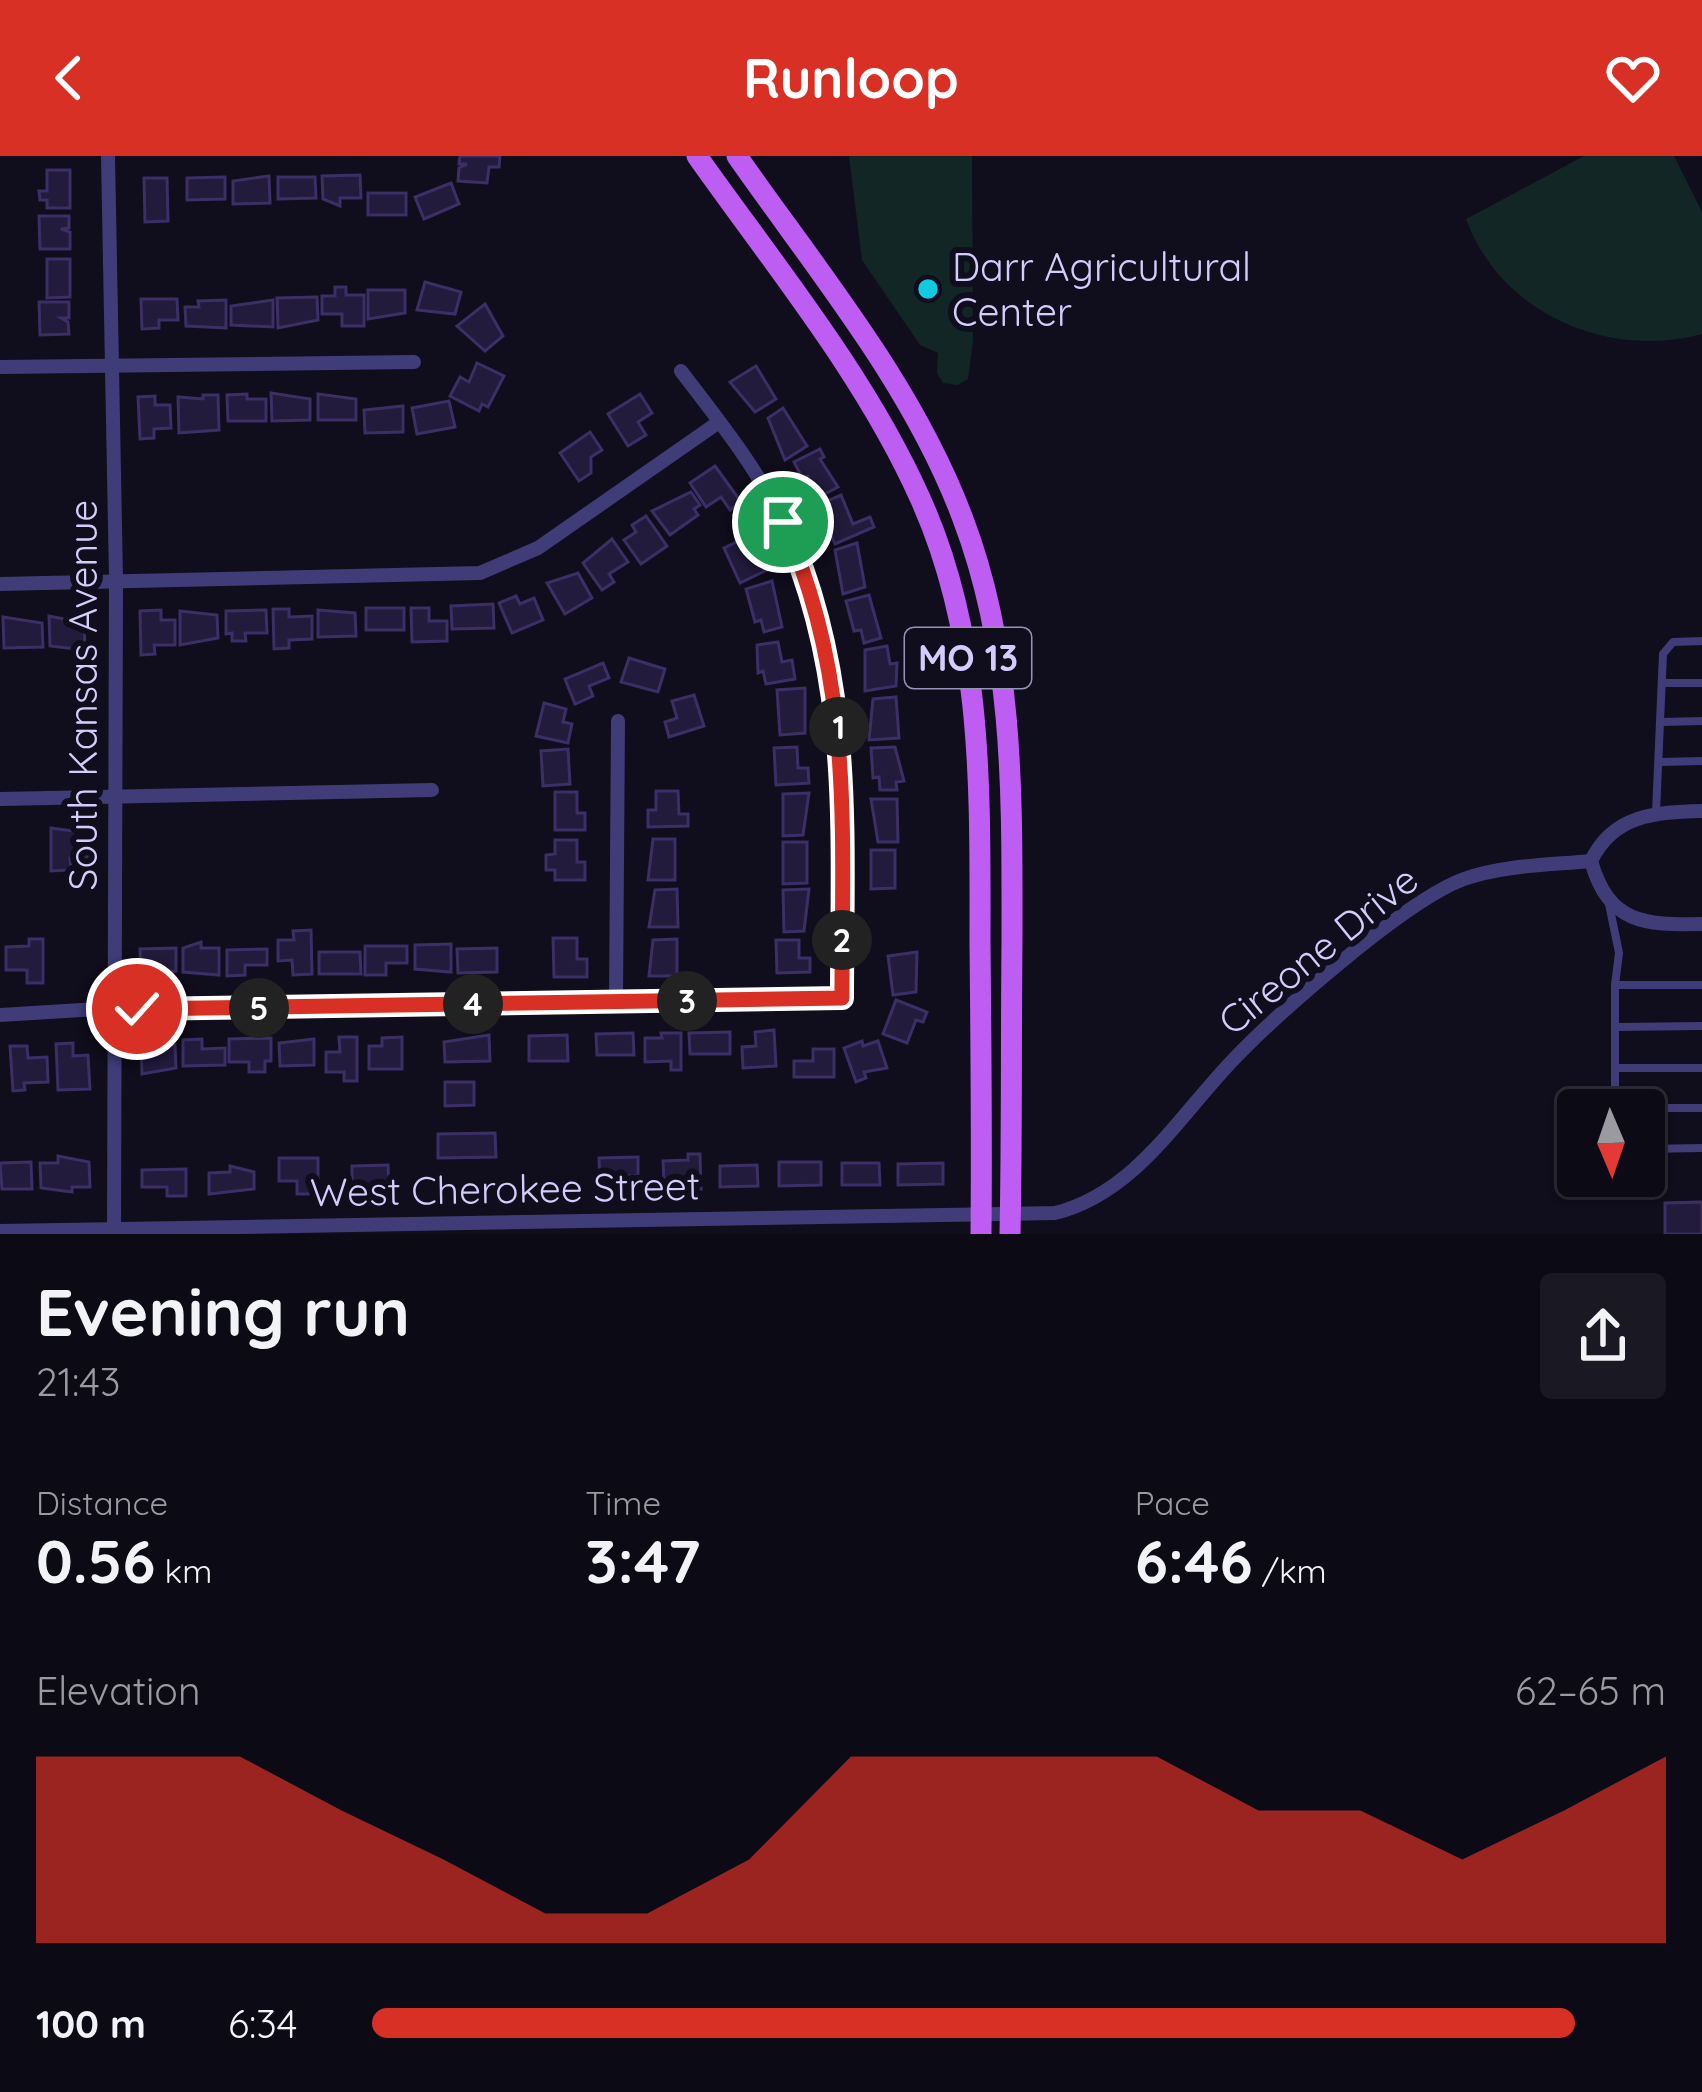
<!DOCTYPE html>
<meta charset="utf-8">
<style>
body{margin:0;font-family:Quicksand,sans-serif;background:#1a1822;color:#f1f3f6;height:100vh;display:flex;flex-direction:column;font-size:45px;white-space:nowrap}
*{box-sizing:border-box;margin:0}
p{font-size:39px;color:#9a9aa0}
.icon{flex:none;width:66px;height:66px;fill:none;stroke:currentColor;stroke-width:2;stroke-linecap:round;stroke-linejoin:round}
.map{position:relative;height:1078px;overflow:hidden}
.drawer{display:flex;flex-direction:column;background:#0c0a15;flex:1}
.drawer>*{flex:none}
.needle{width:78px;rotate:178deg}
.fabs{position:absolute;left:1557px;top:933px;display:grid;gap:24px}
.fabs a{display:grid;place-items:center;width:108px;height:108px;border-radius:12px;background:#0c0a15;box-shadow:0 3px 9px #0004,0 0 0 3px #2c2b34;font-size:60px}
.pin{position:absolute;display:grid;place-items:center;width:102px;height:102px;color:#fff;margin:-51px;border:6px solid #fff;border-radius:50%;box-shadow:0 3px 12px #0007}
.km{position:absolute;width:60px;height:60px;margin:-30px;border-radius:50%;background:#222;color:#fff;font-size:33px;line-height:60px;text-align:center}
.round{display:grid;place-items:center;flex:none;width:126px;height:126px;border-radius:12px;background:#1a1822}
.summary{display:flex;align-items:center;justify-content:space-between;height:204px;padding:0 36px}
h1{font-size:66px;font-weight:700;line-height:90px}
.metrics{display:grid;grid-template-columns:repeat(3,1fr);gap:18px;height:204px;padding:12px 36px}
.metrics div{display:grid;align-content:center}
.metrics b{font-size:60px;font-weight:700}
.metrics small{font-size:33px;font-weight:400}
.metrics p{font-size:33px}
.chart{height:336px;padding:24px 36px}
.chart p{display:flex;justify-content:space-between}
.chart svg{width:100%;height:216px;margin-top:12px;fill:#d93025;opacity:.7}
ul{padding:0 36px;list-style:none;font-size:39px}
li{display:grid;grid-template-columns:192px 144px 1fr;align-items:center;height:90px}
li i{height:30px;border-radius:15px;background:#d93025}
header{display:flex;justify-content:space-between;align-items:center;height:156px;padding:0 36px;background:#d93025;color:#fff;font-size:54px;font-weight:700}
.map>svg:first-child{display:block}
.green{fill:#112625}
.building{fill:#221b3c;stroke:#3b2f66;stroke-width:3}
.lines{fill:none;stroke-linecap:round;stroke-linejoin:round}
.lane{stroke:#403c78;stroke-width:8}
.street{stroke:#403c78;stroke-width:14}
.primary{stroke:#bd5df1;stroke-width:21}
.route-casing{stroke:#fff;stroke-width:24}
.route{stroke:#d93025;stroke-width:15}
.poi-dot{fill:#13c8e1;stroke:#100d1c;stroke-width:4.5}
.labels{text-anchor:middle;stroke-width:12;stroke-linejoin:round;paint-order:stroke}
.shield{fill:#100d1c;stroke:#9893b8;stroke-width:3}
.shield-label{font-size:36px;font-weight:bold;fill:#d3cdfb}
.poi-label{font-size:39px;fill:#d3cdfb;stroke:#100d1c;text-anchor:start}
.street-label{font-size:39px;fill:#d3cdfb;stroke:#100d1c}
</style>
<header><svg class="icon" aria-label="back" viewBox="0 0 24 24"><path d="M15 5l-7 7 7 7"/></svg>Runloop<svg class="icon" aria-label="heart" viewBox="0 0 24 24"><path d="M12 20l-8-8c-3-5 5-10 8-4 3-6 11-1 8 4z"/></svg></header>
<div class="map">
<svg width="1702" height="1078" viewBox="0 0 1702 1078">
<rect width="100%" height="100%" fill="#100d1c"/>
<!-- green -->
<g class="green">
<polygon points="849,0 972,0 973,185 968,223 958,229 943,227 937,217 938,197 920,189 862,104"/>
<path d="M1584 0H1674L1702 56V178C1607 204 1500 157 1466 63Z"/>
</g>
<!-- building -->
<g class="building">
<polygon points="460,0 500,0 499,11 489,11 487,27 458,25 459,12 467,8 459,8"/>
<polygon points="47,14 70,14 70,52 47,52 47,44 40,44 39,35 47,35"/>
<polygon points="360,19 361,42 340,42 340,50 323,43 322,20"/>
<polygon points="269,20 270,47 233,48 233,25"/>
<polygon points="225,21 225,43 187,44 187,22"/>
<polygon points="278,21 315,21 316,42 278,43"/>
<polygon points="144,22 167,22 168,65 145,66"/>
<polygon points="451,27 459,48 424,63 415,41"/>
<rect x="368" y="37" width="38" height="22"/>
<polygon points="39,60 69,60 69,72 61,73 70,76 70,93 40,93"/>
<polygon points="47,103 70,103 70,141 47,142"/>
<polygon points="425,126 461,136 455,158 417,154"/>
<polygon points="335,131 346,131 346,139 364,139 364,170 342,170 342,158 322,158 322,140 335,140"/>
<polygon points="368,134 405,134 405,157 368,163"/>
<polygon points="317,141 318,164 278,172 277,142"/>
<polygon points="141,143 177,143 178,164 159,164 159,172 142,173"/>
<polygon points="226,144 226,172 186,170 185,151 199,151 198,145"/>
<polygon points="273,144 273,171 231,169 231,150"/>
<polygon points="39,146 69,146 69,162 61,162 68,166 69,178 40,179"/>
<polygon points="485,148 503,180 485,195 457,170"/>
<polygon points="477,207 504,220 488,251 482,248 479,255 450,240 460,221 469,226"/>
<polygon points="756,210 776,243 755,256 730,226"/>
<polygon points="271,237 310,243 310,264 272,265"/>
<polygon points="247,238 247,243 266,243 266,265 228,265 227,239"/>
<polygon points="318,238 356,243 356,264 318,264"/>
<polygon points="640,238 652,257 638,266 646,279 628,290 608,258"/>
<polygon points="203,239 218,239 219,274 179,277 178,241 203,243"/>
<polygon points="155,240 155,249 170,249 171,272 154,273 154,282 140,283 138,241"/>
<polygon points="449,245 455,271 417,278 412,252"/>
<polygon points="403,250 403,276 365,277 364,254"/>
<polygon points="783,252 807,290 785,304 768,262"/>
<polygon points="590,276 602,294 591,301 591,317 579,325 560,297"/>
<polygon points="820,293 824,301 820,303 838,331 808,347 797,327 809,320 802,321 794,306"/>
<polygon points="715,310 741,346 730,354 721,341 706,351 690,327"/>
<polygon points="691,336 700,349 694,353 698,359 670,379 652,355"/>
<polygon points="841,339 853,368 870,361 874,371 835,388 828,372 821,375 811,352"/>
<polygon points="646,360 667,390 641,408 624,384 636,376 632,369"/>
<polygon points="745,382 767,414 740,427 724,392"/>
<polygon points="612,383 628,406 609,418 614,426 602,434 583,407"/>
<polygon points="857,387 865,431 843,438 835,394"/>
<polygon points="578,417 592,442 565,458 547,427"/>
<polygon points="772,425 782,471 764,476 761,464 755,466 746,433"/>
<polygon points="869,439 881,482 864,487 861,474 854,475 846,445"/>
<polygon points="516,440 520,448 534,442 543,464 512,477 499,447"/>
<polygon points="493,448 494,472 452,473 451,450"/>
<rect x="366" y="452" width="38" height="22"/>
<polygon points="411,452 429,452 429,465 447,465 447,485 412,486"/>
<polygon points="273,453 289,453 289,461 312,460 312,483 289,484 289,492 274,493"/>
<polygon points="161,454 161,464 175,464 175,489 154,489 155,498 141,499 140,455"/>
<polygon points="266,454 267,477 245,477 246,485 232,485 232,477 226,478 226,455"/>
<polygon points="318,454 355,457 356,480 318,481"/>
<polygon points="180,455 217,459 218,482 180,489"/>
<polygon points="49,460 84,467 85,494 50,490"/>
<polygon points="3,461 42,467 43,491 4,492"/>
<polygon points="778,486 782,506 792,504 795,523 766,528 763,515 758,517 757,489"/>
<polygon points="887,490 890,508 897,507 896,530 865,535 865,494"/>
<polygon points="629,502 665,513 658,536 621,526"/>
<polygon points="603,507 609,522 589,530 593,540 575,548 565,523"/>
<polygon points="805,532 805,577 780,579 777,534"/>
<polygon points="694,539 704,570 669,581 665,566 677,562 672,545"/>
<polygon points="896,541 899,582 869,584 873,543"/>
<polygon points="544,547 566,553 563,566 572,568 568,587 536,580"/>
<polygon points="797,591 798,612 808,612 809,627 776,629 774,592"/>
<polygon points="895,591 904,625 896,626 897,634 880,634 879,621 873,622 871,592"/>
<polygon points="568,593 570,628 543,630 541,595"/>
<polygon points="656,635 678,635 679,658 688,658 688,670 648,671 648,654 656,654"/>
<polygon points="555,636 577,636 577,657 585,657 585,674 555,674"/>
<polygon points="809,637 803,679 783,680 783,638"/>
<polygon points="871,643 897,643 898,686 878,686"/>
<polygon points="51,672 88,677 88,702 70,702 71,714 51,715"/>
<polygon points="653,683 675,683 675,724 648,724"/>
<polygon points="555,684 577,684 577,706 585,706 585,724 555,724 555,714 546,714 546,699 555,698"/>
<polygon points="783,686 807,686 807,727 783,728"/>
<polygon points="871,694 895,694 895,732 871,733"/>
<polygon points="677,733 678,771 649,771 655,734"/>
<polygon points="809,733 804,775 784,776 783,734"/>
<polygon points="311,774 312,818 293,819 292,804 278,805 278,784 294,784 293,775"/>
<polygon points="553,782 577,782 577,803 587,803 587,821 554,821"/>
<polygon points="29,783 43,783 43,827 27,827 27,814 6,814 6,791 29,790"/>
<polygon points="677,783 677,820 649,820 653,784"/>
<polygon points="776,784 799,784 799,802 810,802 810,816 777,817"/>
<polygon points="201,786 201,792 219,792 219,819 183,816 183,792"/>
<polygon points="451,788 451,816 415,813 415,789"/>
<polygon points="365,790 407,790 407,807 386,807 386,819 365,819"/>
<polygon points="176,792 176,815 141,821 140,793"/>
<polygon points="497,792 497,816 458,817 457,793"/>
<polygon points="267,793 267,809 245,809 245,819 227,820 227,794"/>
<polygon points="319,796 360,796 361,818 319,818"/>
<polygon points="917,796 916,836 893,839 888,800"/>
<polygon points="896,844 927,856 923,866 916,864 907,887 883,878"/>
<polygon points="774,874 776,910 743,912 742,891 756,890 755,876"/>
<polygon points="730,876 730,898 690,898 689,877"/>
<polygon points="633,877 634,899 597,899 596,878"/>
<polygon points="661,877 681,877 681,914 671,914 671,905 645,906 645,882 662,882"/>
<polygon points="489,879 490,905 445,906 444,886"/>
<polygon points="567,879 568,905 529,905 529,880"/>
<polygon points="339,881 357,881 357,925 344,925 344,916 326,916 326,896 340,896"/>
<polygon points="402,881 402,913 369,913 369,890 382,890 382,882"/>
<polygon points="271,882 271,905 265,905 265,916 249,916 249,906 229,906 229,883"/>
<polygon points="161,883 161,889 175,889 176,912 142,918 141,884"/>
<polygon points="202,883 202,893 225,892 225,909 183,910 183,884"/>
<polygon points="314,883 314,909 280,910 279,887"/>
<polygon points="862,885 863,890 878,885 887,912 864,916 866,922 856,926 844,892"/>
<polygon points="73,887 73,900 88,899 90,933 58,934 56,888"/>
<polygon points="10,890 27,890 28,902 47,901 48,926 24,927 25,934 13,935"/>
<polygon points="813,893 834,893 834,921 794,921 794,905 813,905"/>
<polygon points="445,926 474,926 474,949 445,950"/>
<polygon points="495,977 496,1001 438,1002 438,978"/>
<polygon points="688,998 700,998 701,1033 664,1028 663,1005 688,1004"/>
<polygon points="58,1000 89,1006 90,1031 72,1031 72,1036 41,1032 40,1007 58,1007"/>
<polygon points="638,1001 638,1020 618,1020 618,1034 600,1034 599,1002"/>
<polygon points="279,1002 318,1002 318,1038 297,1038 297,1025 279,1025"/>
<polygon points="31,1006 32,1033 2,1033 0,1007"/>
<polygon points="779,1006 821,1006 821,1029 779,1030"/>
<polygon points="842,1007 879,1007 880,1029 842,1029"/>
<polygon points="943,1007 943,1028 898,1029 898,1008"/>
<polygon points="388,1009 389,1034 352,1035 352,1010"/>
<polygon points="757,1009 758,1030 720,1031 720,1010"/>
<polygon points="230,1010 254,1016 254,1033 209,1038 209,1017 230,1016"/>
<polygon points="186,1013 186,1040 167,1040 167,1031 142,1031 142,1014"/>
<polygon points="1702,1046 1702,1078 1665,1078 1665,1047"/>
</g>
<g class="lines">
<!-- lane -->
<g class="lane">
<polyline points="1663,527 1702,527"/>
<polyline points="1662,566 1702,565"/>
<polyline points="1660,606 1702,605"/>
<polyline points="1656,656 1663,498 1673,486 1702,485"/>
<polyline points="1609,748 1619,797 1615,829 1702,829"/>
<polyline points="1615,830 1615,954"/>
<polyline points="1615,871 1702,870"/>
<polyline points="1615,912 1702,912"/>
<polyline points="1615,952 1702,952"/>
<polyline points="1644,993 1702,992"/>
</g>
<!-- street -->
<g class="street">
<polyline points="108,0 116,423 114,1078"/>
<polyline points="0,211 414,206"/>
<polyline points="0,428 480,417 538,392 719,266"/>
<polyline points="0,643 432,634"/>
<path d="M1591 705C1609 768 1644 769 1702 768"/>
<path d="M1591 705C1613 659 1655 656 1702 655"/>
<polyline points="616,846 618,565"/>
<path d="M0 859 114 852 842 842C842 681 855 516 783 367 757 311 718 264 681 215"/>
<path d="M0 1075 1055 1057C1135 1037 1179 960 1233 904 1278 857 1406 744 1464 723 1504 709 1549 709 1591 705"/>
</g>
<!-- primary -->
<g class="primary">
<path d="M697 0C774 109 865 219 920 342 984 483 980 636 980 787 981 884 982 981 981 1078"/>
<path d="M737 0C818 116 913 229 963 363 1015 500 1012 642 1012 786 1011 883 1012 981 1010 1078"/>
</g>
</g>
<g class="lines">
<defs>
<path id="route" d="M137 853 842 842C842 676 854 521 783 366"/>
</defs>
<!-- route casing -->
<use href="#route" class="route-casing"/>
<!-- route -->
<use href="#route" class="route"/>
</g>
<!-- markers -->
<circle class="poi-dot" cx="928" cy="133" r="12"/>
<g class="labels">
<!-- shield labels -->
<rect class="shield" x="905" y="472" width="126" height="60" rx="9"/>
<g class="shield-label">
<text x="968" y="515">MO 13</text>
</g>
<!-- poi labels -->
<g class="poi-label">
<text x="952" y="125">Darr Agricultural<tspan x="952" dy="45">Center</tspan></text>
</g>
<!-- street labels -->
<g class="street-label">
<text transform="translate(83 539) rotate(-90)" y="14">South Kansas Avenue</text>
<text transform="translate(1318 794) rotate(-39)" y="14">Cireone Drive</text>
<text transform="translate(505 1033) rotate(-1)" y="14">West Cherokee Street</text>
</g>
</g>
</svg>
<div class="fabs">
<a><svg class="needle" viewBox="-14 -14 28 28"><path d="M0-13l5 13h-10z" fill="#e53935"/><path d="M0 13l5-13h-10z" fill="#9a9aa0"/></svg></a>
</div>
<div class="pin" style="left:783px;top:366px;background:#1e9e55"><svg class="icon" aria-label="arrive" viewBox="0 0 24 24"><path d="M6 21V4h12l-3 4 3 4H6"/></svg></div>
<div class="pin" style="left:137px;top:853px;background:#d93025"><svg class="icon" aria-label="check" viewBox="0 0 24 24"><path d="M5 12l5 5 9-10"/></svg></div>
<b class="km" style="left:839px;top:571px">1</b>
<b class="km" style="left:842px;top:784px">2</b>
<b class="km" style="left:687px;top:845px">3</b>
<b class="km" style="left:473px;top:848px">4</b>
<b class="km" style="left:259px;top:852px">5</b>
</div>
<section class="drawer">
<div class="summary"><div><h1>Evening run</h1><p>21:43</p></div><a class="round"><svg class="icon" aria-label="share" viewBox="0 0 24 24"><path d="M12 15V3M7 8l5-5 5 5M5 13v7h14v-7"/></svg></a></div>
<div class="metrics">
<div><p>Distance</p><b>0.56<small> km</small></b></div>
<div><p>Time</p><b>3:47</b></div>
<div><p>Pace</p><b>6:46<small> /km</small></b></div>
</div>
<div class="chart"><p><span>Elevation</span>62–65 m</p>
<svg viewBox="0 0 160 44" preserveAspectRatio="none"><path d="M0 44V6L10 6L20 6L30 17L40 27L50 38L60 38L70 27L80 6L90 6L100 6L110 6L120 17L130 17L140 27L150 17L160 6V44z"/></svg>
</div>
<ul>
<li><b>100 m</b>6:34<i style="width:93%"></i></li>
</ul>
</section>
